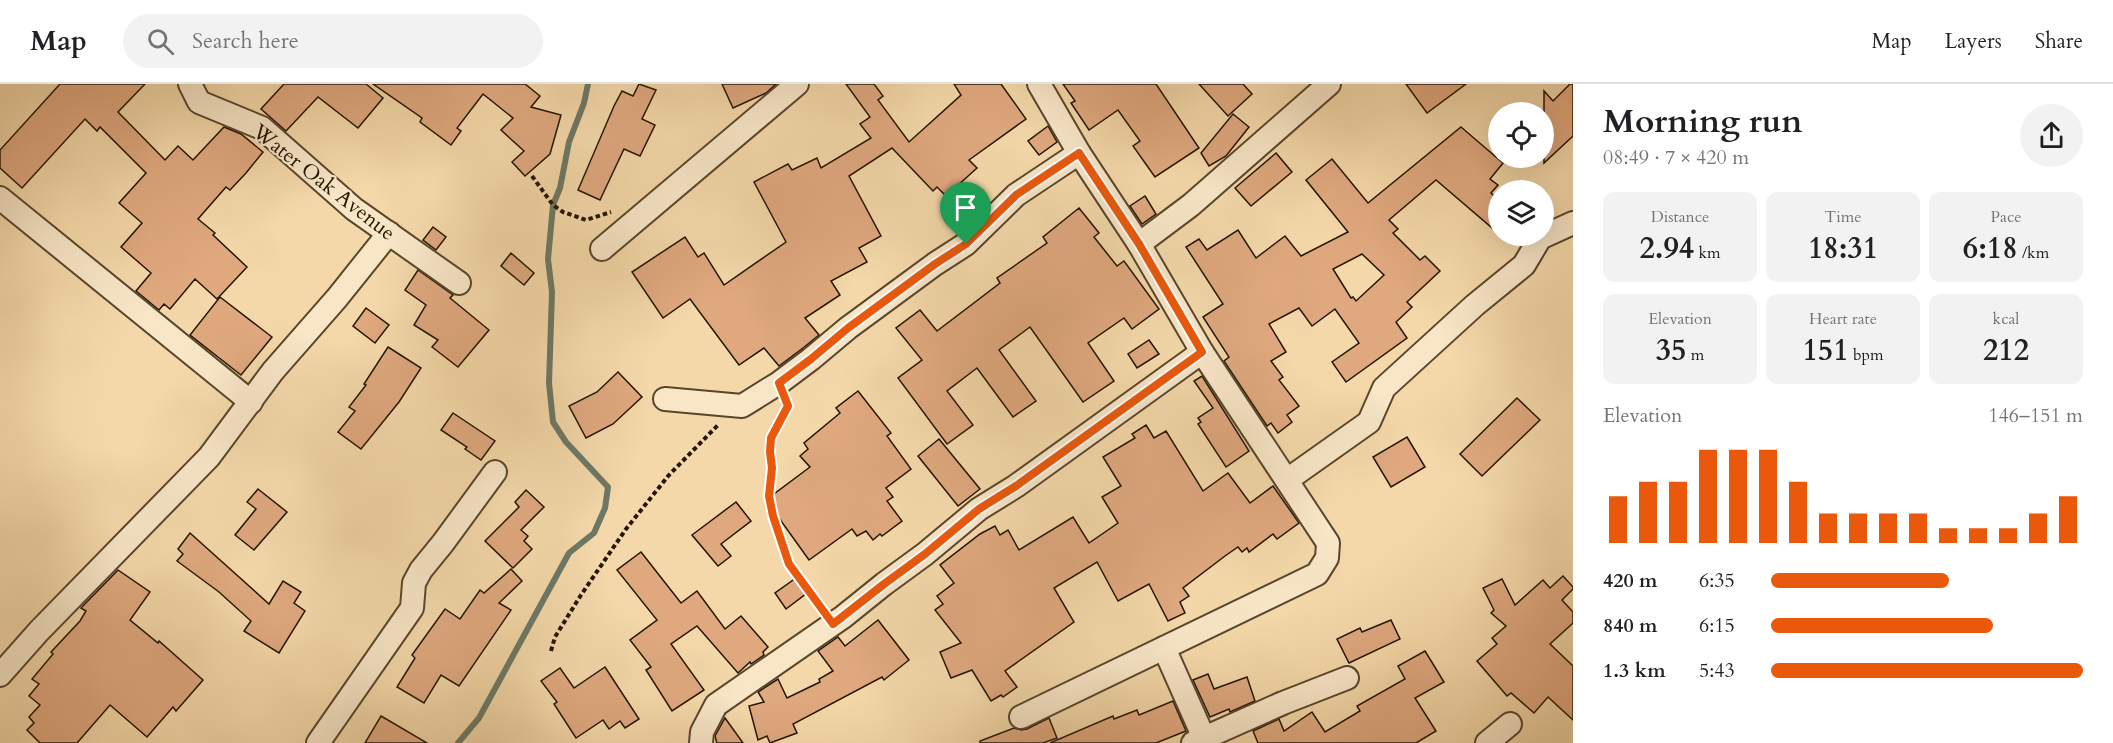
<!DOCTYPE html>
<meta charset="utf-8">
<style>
body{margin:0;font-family:Cardo,serif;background:#f2f2f2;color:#202124;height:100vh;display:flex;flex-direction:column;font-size:22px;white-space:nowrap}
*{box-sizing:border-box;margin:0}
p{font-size:20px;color:#757577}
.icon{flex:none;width:33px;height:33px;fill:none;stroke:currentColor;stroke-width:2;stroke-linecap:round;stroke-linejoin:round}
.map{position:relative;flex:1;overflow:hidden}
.side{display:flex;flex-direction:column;background:#fff;width:540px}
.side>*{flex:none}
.fabs{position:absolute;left:1488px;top:18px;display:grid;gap:12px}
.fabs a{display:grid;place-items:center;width:66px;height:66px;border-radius:50%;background:#fff;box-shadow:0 6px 24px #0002;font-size:30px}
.pin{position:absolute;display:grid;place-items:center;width:51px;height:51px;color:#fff;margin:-62px -26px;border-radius:50% 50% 50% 0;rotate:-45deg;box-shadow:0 0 6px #0007}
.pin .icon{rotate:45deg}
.round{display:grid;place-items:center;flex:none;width:63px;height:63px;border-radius:32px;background:#f2f2f2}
.headline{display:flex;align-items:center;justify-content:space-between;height:102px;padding:0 30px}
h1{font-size:33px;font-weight:700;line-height:45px}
.figures{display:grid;grid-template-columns:repeat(3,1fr);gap:9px;height:102px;padding:6px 30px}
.figures div{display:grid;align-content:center;border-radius:12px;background:#f2f2f2;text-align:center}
.figures b{font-size:30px;font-weight:700}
.figures small{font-size:16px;font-weight:400}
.figures p{font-size:16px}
.chart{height:168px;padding:12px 30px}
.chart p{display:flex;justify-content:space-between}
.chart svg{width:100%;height:108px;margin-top:6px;stroke:#ea580c;stroke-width:6}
ul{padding:0 30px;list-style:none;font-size:20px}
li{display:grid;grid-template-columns:96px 72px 1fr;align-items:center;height:45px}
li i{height:15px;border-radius:8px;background:#ea580c}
header{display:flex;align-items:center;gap:36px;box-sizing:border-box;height:84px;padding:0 30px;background:#fff;border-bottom:2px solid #e0e0e0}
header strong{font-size:28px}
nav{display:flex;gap:33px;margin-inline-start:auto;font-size:21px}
.search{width:420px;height:54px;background:#f2f2f2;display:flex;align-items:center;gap:15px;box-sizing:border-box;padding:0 21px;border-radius:33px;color:#757577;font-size:22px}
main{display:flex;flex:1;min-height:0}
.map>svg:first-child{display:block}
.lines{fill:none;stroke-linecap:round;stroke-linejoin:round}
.stream{stroke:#6c7866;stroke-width:6}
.building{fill:#dfa87f;stroke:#241501;stroke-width:1.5;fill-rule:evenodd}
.minor-casing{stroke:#58462b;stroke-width:26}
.path{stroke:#241501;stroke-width:4;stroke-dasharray:4.5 3;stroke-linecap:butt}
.minor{stroke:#f8e6c7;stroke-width:22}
.route-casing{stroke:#fff;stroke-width:12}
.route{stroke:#ea580c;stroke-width:8}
.labels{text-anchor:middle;stroke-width:4.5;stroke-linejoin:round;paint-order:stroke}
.street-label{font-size:21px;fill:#241501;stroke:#f8e6c7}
</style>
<header>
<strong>Map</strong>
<div class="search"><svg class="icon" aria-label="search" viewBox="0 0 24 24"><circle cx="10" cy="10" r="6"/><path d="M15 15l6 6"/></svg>Search here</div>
<nav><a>Map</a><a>Layers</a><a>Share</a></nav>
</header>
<main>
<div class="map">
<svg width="1573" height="659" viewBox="0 0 1573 659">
<rect width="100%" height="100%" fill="#f4d8a9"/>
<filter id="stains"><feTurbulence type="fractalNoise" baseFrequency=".00333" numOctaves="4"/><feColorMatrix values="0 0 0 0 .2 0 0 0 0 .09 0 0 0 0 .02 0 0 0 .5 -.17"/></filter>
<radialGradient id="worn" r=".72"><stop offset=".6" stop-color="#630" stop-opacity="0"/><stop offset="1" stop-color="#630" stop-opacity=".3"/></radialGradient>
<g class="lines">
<!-- stream -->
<polyline class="stream" points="458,659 479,634 569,469 594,449 605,424 608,403 566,358 553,338 549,299 552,208 548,175 553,121 560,104 569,58 584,19 588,0"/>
</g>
<!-- building -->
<g class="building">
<polygon points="60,0 145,0 118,28 165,76 178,62 193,76 224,43 241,50 263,68 246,89 230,106 226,103 198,135 215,149 213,151 247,183 217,215 195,195 170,225 164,220 159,226 136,207 151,189 121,163 142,139 119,119 146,89 100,43 97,47 85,35 22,104 0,84 0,66"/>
<polygon points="284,0 366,0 383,14 358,44 318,13 286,47 261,25"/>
<polygon points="373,0 525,0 540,12 531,23 561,31 550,70 525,92 512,78 524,67 501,46 513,34 483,10 457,44 461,47 451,61 420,38 422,34"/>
<polygon points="639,0 656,6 642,35 655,41 640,72 624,65 600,116 578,106 614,22 622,7 633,12"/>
<polygon points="722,0 776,0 766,9 733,24"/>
<polygon points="846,0 874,0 883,12 878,16 909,58 961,11 954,0 1001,0 1026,35 969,76 977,84 946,112 937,103 933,107 892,64 849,92 881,152 859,164 867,178 831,197 840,211 805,234 819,251 803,264 779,282 764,264 739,281 690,215 663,234 632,188 685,153 698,173 704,169 724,201 786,158 754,98 788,80 792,86 817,74 821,84 871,54 860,40 870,33"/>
<polygon points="1063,0 1156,0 1199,64 1155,93 1133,62 1140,57 1118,26 1089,46 1071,19 1075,17"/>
<polygon points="1199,0 1243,0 1252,10 1228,32"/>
<polygon points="1406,0 1466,0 1427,29"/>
<polygon points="1570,0 1573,0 1573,52 1544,79 1544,7 1553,17"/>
<polygon points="1233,30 1249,43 1226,72 1209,82 1201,69"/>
<polygon points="1048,42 1057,58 1039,71 1028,57"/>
<path d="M1461 43 1503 79 1490 95 1498 101 1491 109 1498 116V149L1436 96 1389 136 1398 145 1393 149 1420 176 1425 172 1440 187 1407 218 1412 223 1396 238 1407 254 1346 298 1332 278 1359 259 1335 225 1312 242 1299 224 1269 240 1286 268 1271 277 1283 293 1279 296 1299 322 1287 331 1292 338 1278 349 1271 339 1267 342 1224 277 1229 273 1203 233 1223 220 1186 163 1199 155 1207 166 1238 146 1256 174 1285 152 1301 172 1348 148 1306 96 1332 75 1368 119ZM1362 170 1384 191 1356 217 1353 213 1351 214 1333 185Z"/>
<polygon points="1276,69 1292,88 1251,122 1235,104"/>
<polygon points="1145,112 1156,130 1142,140 1130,122"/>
<polygon points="1079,124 1099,149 1094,153 1117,182 1124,177 1159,225 1132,245 1124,234 1088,259 1114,297 1083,318 1030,243 999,266 1036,317 1013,333 977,284 947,307 973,341 947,360 898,294 922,276 896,244 920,226 937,247 1000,199 997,194 1047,159 1043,153"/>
<polygon points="433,143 446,153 436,166 423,156"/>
<polygon points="511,169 534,189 524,201 501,182"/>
<polygon points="418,186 453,211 450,214 489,246 458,283 432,263 438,256 414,241 426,221 405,206"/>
<polygon points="220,213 272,253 241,291 190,251"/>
<polygon points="366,224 389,241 375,259 353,242"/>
<polygon points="1149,256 1159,270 1137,284 1128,270"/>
<polygon points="388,263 421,284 399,318 361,365 338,348 355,327 349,323 366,301 364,300"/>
<polygon points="618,288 642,313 613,340 586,354 569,322 597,308"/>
<polygon points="1202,292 1249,367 1226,383 1198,340 1201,338 1198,334 1213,324 1194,297"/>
<polygon points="858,307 891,349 887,352 911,385 886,404 893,413 887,417 902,437 882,452 880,450 873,456 866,447 857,452 852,445 809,476 766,416 810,383 800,372 808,365 804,359 840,329 836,324"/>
<polygon points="1517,314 1540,336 1482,392 1460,370"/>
<polygon points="453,329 495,357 481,376 465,365 467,363 441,346"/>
<polygon points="1146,341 1154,354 1166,347 1203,407 1228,389 1250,419 1273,402 1299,439 1277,455 1273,450 1249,468 1247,464 1242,468 1238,463 1225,472 1183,504 1189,512 1180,518 1185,529 1168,537 1149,500 1118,517 1097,478 1054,504 1074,538 1005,587 1017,603 1003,613 1001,611 991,617 972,586 951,594 940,568 961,559 935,526 943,520 937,512 954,499 940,481 980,450 995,442 1000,451 1008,446 1019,466 1073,433 1089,459 1118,439 1102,413 1121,402 1103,373 1135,354 1132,350"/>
<polygon points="1407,353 1425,383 1391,403 1373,373"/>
<polygon points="939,355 980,405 958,422 918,372"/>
<polygon points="258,405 287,428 254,466 235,451 256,425 247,418"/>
<polygon points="526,406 544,423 521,446 528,452 524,457 532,465 513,484 485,457 519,423 515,418"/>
<polygon points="736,418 751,437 721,460 731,472 718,482 692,451"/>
<polygon points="190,449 269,520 283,497 301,508 294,519 305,527 279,569 244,547 251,537 219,508 177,477 183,470 178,465"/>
<polygon points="641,468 681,519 697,507 725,545 741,532 768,563 763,568 764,571 751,580 750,578 738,589 697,542 671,560 704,606 672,627 646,586 651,583 630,556 657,536 617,486"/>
<polygon points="511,485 522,497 499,519 511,526 459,602 441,591 424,619 397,603 415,574 412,571 445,525 460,535 480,506 484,509"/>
<polygon points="118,486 150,508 130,536 158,559 159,557 203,596 176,627 173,623 147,653 110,621 77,659 40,659 27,646 34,639 29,633 40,621 29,612 39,600 32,595 53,570 51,568 80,537 86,527 81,524"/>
<polygon points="1563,492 1573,503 1573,505 1562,516 1573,528 1573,539 1550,560 1573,582 1573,636 1548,613 1534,629 1511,609 1507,612 1477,577 1497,560 1492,554 1506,542 1491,529 1494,526 1483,504 1502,495 1515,521 1543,496 1550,504"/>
<polygon points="796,494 807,509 786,525 775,509"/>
<polygon points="878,536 909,576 884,596 882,593 793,640 797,649 770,659 767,652 758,656 749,622 764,618 758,608 778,595 787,614 820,598 819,595 833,587 818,567 838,553 845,562"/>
<polygon points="1391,536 1400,555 1349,579 1337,555 1360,544 1362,548"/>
<polygon points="1425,567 1444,598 1415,614 1436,647 1416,659 1258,659 1253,647 1279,635 1284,647 1312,628 1325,648 1360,627 1357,622 1405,595 1398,582"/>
<polygon points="605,583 639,635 625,644 620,637 609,645 603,636 576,654 554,620 557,618 541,597 560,584 574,604"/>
<polygon points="1208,590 1214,605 1247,593 1255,617 1230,628 1229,625 1210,633 1193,596"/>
<polygon points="1173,617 1186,647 1156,659 1050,659 1113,632 1114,635 1137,626 1139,631"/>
<polygon points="381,632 427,659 365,659"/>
<polygon points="725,634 743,659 717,659 715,652"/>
<polygon points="1049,634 1057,654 1043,659 980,659 980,657 1014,644 1021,646 1027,645"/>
</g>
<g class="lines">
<defs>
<g id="minor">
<polyline points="190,0 199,18 262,44 354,125 459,199"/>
<polyline points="0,114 251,318"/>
<polyline points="1139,160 1191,121 1329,0"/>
<polyline points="602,165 797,0"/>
<polyline points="665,315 742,322 779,299 811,275 848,244 935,180 966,160 1016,111 1079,69"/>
<polyline points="1287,396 1369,338 1384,304 1475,221 1524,181 1540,154 1573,139"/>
<polyline points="1164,564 1204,654"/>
<polyline points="0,591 39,547 209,373 273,287 337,214 389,149"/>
<polyline points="1021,633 1317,490 1327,474 1328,459 1202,268 1139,160 1079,69 1039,0"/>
<polyline points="318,659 412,524 414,499 421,486 443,459 495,388"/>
<polyline points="701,659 702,648 716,621 843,533 884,500 925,470 979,425 1016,402 1202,268"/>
<polyline points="1193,659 1283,619 1347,594"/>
<polyline points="1487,659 1510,640"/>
</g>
</defs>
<!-- minor casing -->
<use href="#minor" class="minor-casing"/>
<!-- path -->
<g class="path">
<polyline points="532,92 553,121 563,128 586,136 611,128"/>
<polyline points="786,317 788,322 771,354 770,368 772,384 769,412 773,432 789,480 820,522"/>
<polyline points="551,567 555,553 581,511 626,445 669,391 718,341"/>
</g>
<!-- minor -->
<use href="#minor" class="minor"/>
</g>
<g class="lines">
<defs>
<polygon id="route" points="1079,69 1139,160 1202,268 1016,402 979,425 925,470 884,500 833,540 789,480 773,432 769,412 772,384 770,368 771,354 788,322 779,299 811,275 848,244 935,180 966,160 1016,111"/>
</defs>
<!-- route casing -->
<use href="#route" class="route-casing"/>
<!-- route -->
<use href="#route" class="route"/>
</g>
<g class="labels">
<!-- street labels -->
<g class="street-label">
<text transform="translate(324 98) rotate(38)" y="7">Water Oak Avenue</text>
</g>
</g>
<rect width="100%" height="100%" filter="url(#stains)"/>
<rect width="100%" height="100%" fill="url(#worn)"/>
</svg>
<div class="fabs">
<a><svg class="icon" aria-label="locate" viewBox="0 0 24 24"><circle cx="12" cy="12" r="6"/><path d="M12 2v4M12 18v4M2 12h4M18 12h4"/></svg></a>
<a><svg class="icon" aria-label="layers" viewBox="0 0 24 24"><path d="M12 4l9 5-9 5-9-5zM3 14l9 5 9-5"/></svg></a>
</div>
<div class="pin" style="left:966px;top:160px;background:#1e9e55"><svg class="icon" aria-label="arrive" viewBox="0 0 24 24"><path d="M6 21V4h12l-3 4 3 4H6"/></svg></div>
</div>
<section class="side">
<div class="headline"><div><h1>Morning run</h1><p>08:49 · 7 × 420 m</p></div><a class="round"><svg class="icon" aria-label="share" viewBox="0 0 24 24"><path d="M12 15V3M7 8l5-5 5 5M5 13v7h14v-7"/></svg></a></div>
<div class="figures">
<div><p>Distance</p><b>2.94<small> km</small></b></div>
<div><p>Time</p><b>18:31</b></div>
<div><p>Pace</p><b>6:18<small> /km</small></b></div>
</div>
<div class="figures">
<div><p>Elevation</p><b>35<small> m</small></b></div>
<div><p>Heart rate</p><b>151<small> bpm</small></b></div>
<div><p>kcal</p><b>212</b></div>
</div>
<div class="chart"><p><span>Elevation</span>146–151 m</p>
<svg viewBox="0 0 160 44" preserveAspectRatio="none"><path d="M5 44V25M15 44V19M25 44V19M35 44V6M45 44V6M55 44V6M65 44V19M75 44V32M85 44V32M95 44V32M105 44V32M115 44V38M125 44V38M135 44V38M145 44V32M155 44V25"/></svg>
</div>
<ul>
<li><b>420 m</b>6:35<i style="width:57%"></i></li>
<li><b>840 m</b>6:15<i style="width:71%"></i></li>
<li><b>1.3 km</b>5:43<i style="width:100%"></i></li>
</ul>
</section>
</main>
